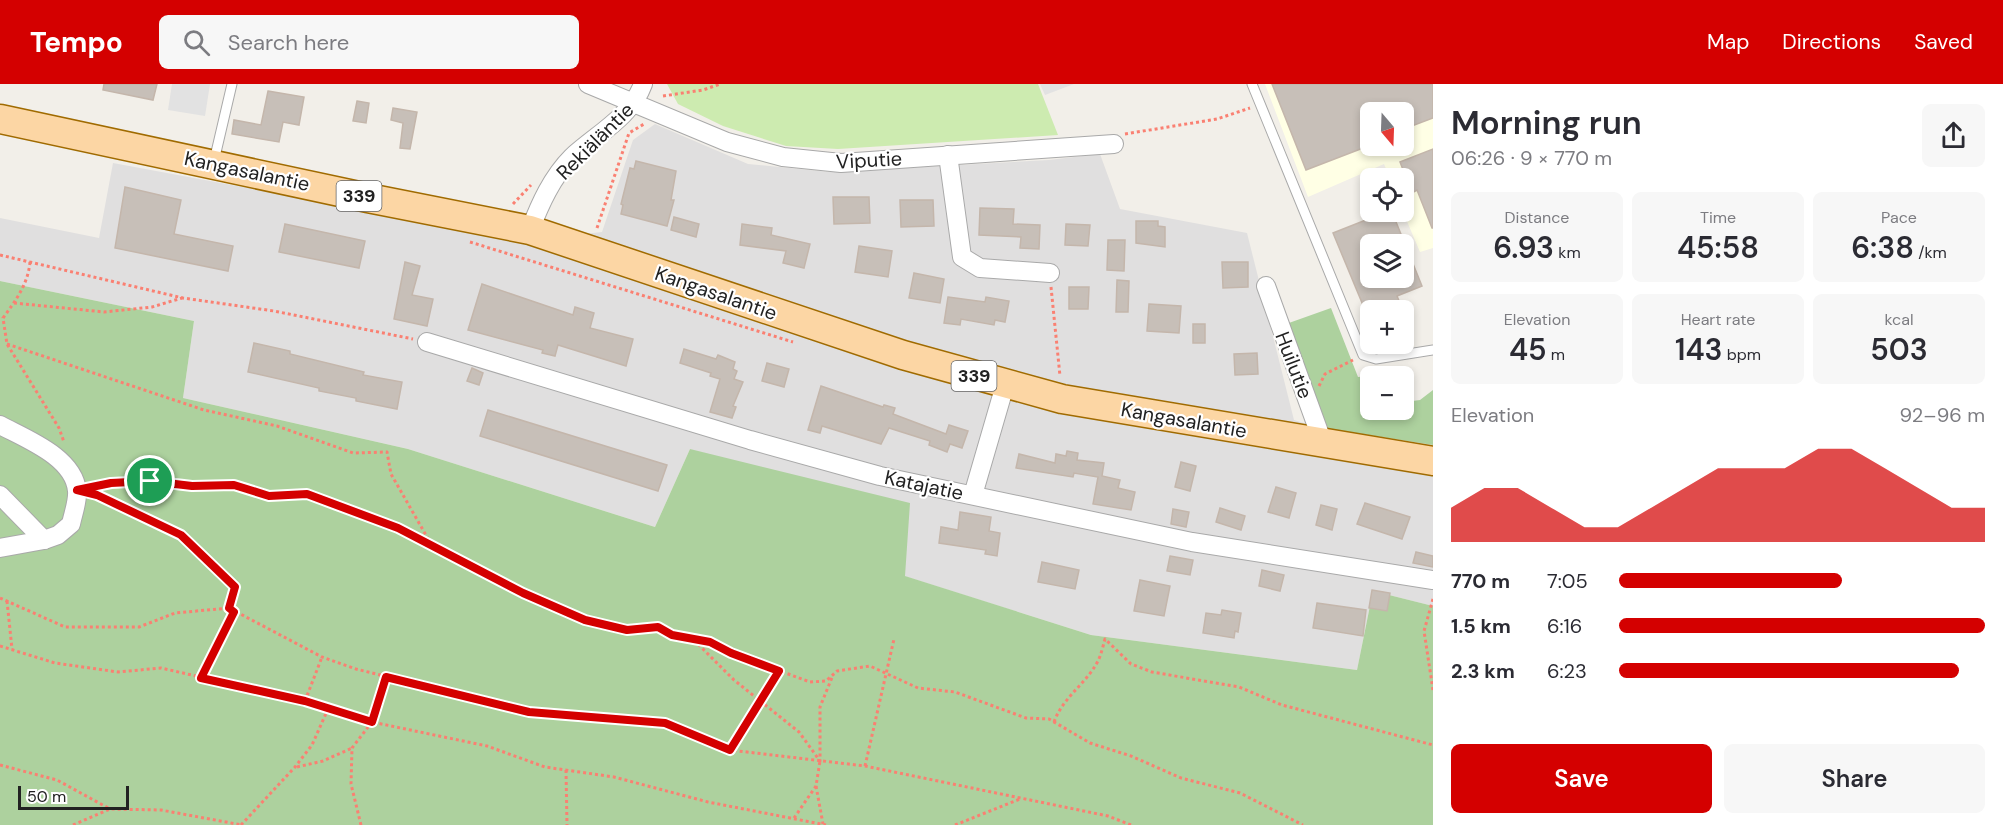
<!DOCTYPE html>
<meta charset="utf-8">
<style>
body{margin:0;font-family:"DM Sans",sans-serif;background:#f7f7f7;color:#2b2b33;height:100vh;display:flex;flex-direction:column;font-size:22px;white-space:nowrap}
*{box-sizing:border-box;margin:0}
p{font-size:20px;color:#7c7c81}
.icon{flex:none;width:33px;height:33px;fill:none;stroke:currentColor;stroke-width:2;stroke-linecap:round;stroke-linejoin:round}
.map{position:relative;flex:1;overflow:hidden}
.sheet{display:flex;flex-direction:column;background:#fff;width:570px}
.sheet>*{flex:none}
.needle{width:39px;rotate:161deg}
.controls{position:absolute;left:1360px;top:18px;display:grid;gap:12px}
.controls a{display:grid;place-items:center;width:54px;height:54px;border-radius:9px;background:#fff;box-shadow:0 3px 9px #0003;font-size:30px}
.scale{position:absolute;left:18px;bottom:15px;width:111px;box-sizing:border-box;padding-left:6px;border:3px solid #222;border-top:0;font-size:16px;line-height:21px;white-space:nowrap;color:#222;-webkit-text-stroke:4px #fff;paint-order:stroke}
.pin{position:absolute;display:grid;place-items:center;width:51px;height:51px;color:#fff;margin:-26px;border:3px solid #fff;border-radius:50%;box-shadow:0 2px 6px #0007}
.round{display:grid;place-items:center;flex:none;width:63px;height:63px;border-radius:9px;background:#f7f7f7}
.overview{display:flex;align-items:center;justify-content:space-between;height:102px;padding:0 18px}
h1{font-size:33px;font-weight:600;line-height:45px}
.metrics{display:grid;grid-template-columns:repeat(3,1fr);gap:9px;height:102px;padding:6px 18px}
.metrics div{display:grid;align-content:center;border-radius:9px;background:#f7f7f7;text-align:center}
.metrics b{font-size:30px;font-weight:600}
.metrics small{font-size:16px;font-weight:400}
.metrics p{font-size:16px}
.chart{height:168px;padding:12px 18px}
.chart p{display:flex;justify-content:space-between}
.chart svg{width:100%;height:108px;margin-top:6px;fill:#d40000;opacity:.7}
.action{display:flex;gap:12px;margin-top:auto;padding:12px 18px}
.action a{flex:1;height:69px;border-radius:9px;background:#d40000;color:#fff;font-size:24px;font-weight:600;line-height:69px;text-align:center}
.action a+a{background:#f7f7f7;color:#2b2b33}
ul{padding:0 18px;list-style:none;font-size:20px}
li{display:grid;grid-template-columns:96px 72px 1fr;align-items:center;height:45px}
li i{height:15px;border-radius:8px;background:#d40000}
header{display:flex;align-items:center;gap:36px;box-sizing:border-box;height:84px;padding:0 30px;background:#d40000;color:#fff}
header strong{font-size:28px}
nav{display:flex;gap:33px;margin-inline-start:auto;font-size:21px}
.search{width:420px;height:54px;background:#f7f7f7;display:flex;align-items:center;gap:15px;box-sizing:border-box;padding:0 21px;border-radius:9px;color:#7c7c81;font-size:22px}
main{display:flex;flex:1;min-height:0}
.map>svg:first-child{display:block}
.residential{fill:#e0dfdf}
.education{fill:#ffffe5;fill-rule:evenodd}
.grass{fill:#cdebb0}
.forest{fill:#add19e}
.parking{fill:#e2e2e2}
.building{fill:#c7bfb8;stroke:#c4b6ab;stroke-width:1.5;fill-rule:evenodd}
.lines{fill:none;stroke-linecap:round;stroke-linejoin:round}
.lane-casing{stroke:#a9a9a9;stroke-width:11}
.street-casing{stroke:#a9a9a9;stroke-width:20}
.primary-casing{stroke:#a06b00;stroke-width:31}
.path{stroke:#fa8072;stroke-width:3;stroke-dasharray:3 3;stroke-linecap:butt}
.lane{stroke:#fff;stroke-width:9}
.street{stroke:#fff;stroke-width:18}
.primary{stroke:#fcd6a4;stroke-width:28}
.route-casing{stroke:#fff;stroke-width:12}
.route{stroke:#d40000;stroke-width:8}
.labels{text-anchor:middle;stroke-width:4.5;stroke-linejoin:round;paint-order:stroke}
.shield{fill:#fff;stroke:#646464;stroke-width:1.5}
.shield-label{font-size:18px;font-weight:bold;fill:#222}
.street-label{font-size:20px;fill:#222;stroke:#fff}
</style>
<header>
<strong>Tempo</strong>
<div class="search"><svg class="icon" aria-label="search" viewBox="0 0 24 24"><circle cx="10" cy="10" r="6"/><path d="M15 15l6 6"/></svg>Search here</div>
<nav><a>Map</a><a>Directions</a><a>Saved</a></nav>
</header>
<main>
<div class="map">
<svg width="1433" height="741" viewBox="0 0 1433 741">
<rect width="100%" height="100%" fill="#f2efe9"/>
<!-- residential -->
<polygon class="residential" points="655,40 748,80 830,88 1049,76 1100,70 1120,125 1247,149 1294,336 1317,343 1433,361 1433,522 1373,507 1357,586 1091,551 904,492 690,365 655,443 408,365 183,314 194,237 0,197 0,134 99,154 113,79 528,156 602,148 633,56"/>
<!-- education -->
<path class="education" d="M1265 0H1433V164L1420 168 1403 128 1404 94H1390L1384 80 1308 113ZM1371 28H1404V62H1371Z"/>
<!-- grass -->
<polygon class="grass" points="667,0 1038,0 1058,51 838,65 786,62 723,42 678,20"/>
<!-- forest -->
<g class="forest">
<polygon points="0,197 194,237 183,314 408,365 655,443 690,365 910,419 905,492 1091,551 1357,586 1373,507 1433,522 1433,741 0,741"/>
<polygon points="1331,224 1358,293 1386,291 1371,292 1371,326 1404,326 1404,318 1420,316 1433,306 1433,361 1317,343 1286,240"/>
</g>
<!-- parking -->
<g class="parking">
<polygon points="172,0 210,0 205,32 168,26"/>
<polygon points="1040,0 1074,0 1045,11"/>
</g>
<!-- building -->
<g class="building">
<polygon points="104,0 157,0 153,16 103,6"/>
<polygon points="1272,0 1433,0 1433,34 1404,45 1404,28 1371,28 1371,61 1306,86"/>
<polygon points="268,7 304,13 299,41 283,38 279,58 232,50 234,36 261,41"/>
<polygon points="357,17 369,19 366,39 353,37"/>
<polygon points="393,24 417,28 410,65 400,64 403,39 391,36"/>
<polygon points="1433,65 1433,144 1432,144 1417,106 1412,109 1400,78"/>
<polygon points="636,77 676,87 671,116 674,116 667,142 621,130 623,121 621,120 630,84 634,85"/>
<polygon points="125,103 181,116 174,150 233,162 228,187 115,164"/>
<polygon points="833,113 869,113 870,139 834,140"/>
<polygon points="900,116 933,116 934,142 901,143"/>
<polygon points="980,124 1014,125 1013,140 1040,141 1039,165 1020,164 1021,153 979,151"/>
<path d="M1386 128H1392L1422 202 1397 212 1403 226H1365L1333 149ZM1371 160H1404V194H1371Z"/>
<polygon points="674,133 699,140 696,153 671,146"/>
<polygon points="1136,137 1158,137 1158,142 1165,143 1165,163 1136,159"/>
<polygon points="285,140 365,157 359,184 279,168"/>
<polygon points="742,140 772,144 771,151 810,160 804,184 783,179 786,167 740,161"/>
<polygon points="1066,140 1090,141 1088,162 1065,161"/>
<polygon points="1108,156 1125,156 1124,187 1107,186"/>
<polygon points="859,162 892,167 888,193 855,188"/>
<polygon points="405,178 420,182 412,211 433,215 427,242 394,235"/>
<polygon points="1222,178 1248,178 1248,203 1223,204"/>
<polygon points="914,189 944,195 940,219 909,214"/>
<polygon points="1117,196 1129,197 1128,228 1116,228"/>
<polygon points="482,200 573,231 575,223 594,229 590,244 633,255 626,282 558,261 555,272 542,269 543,266 468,246"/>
<polygon points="1069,203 1089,203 1088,225 1069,225"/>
<polygon points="948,213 985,218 986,213 1009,217 1005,238 995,236 994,241 961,235 960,241 944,239"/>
<polygon points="1149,220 1181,222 1179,249 1147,247"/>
<rect x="1193" y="240" width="12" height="19"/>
<polygon points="254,259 290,267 290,270 364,288 363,291 402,298 397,325 356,317 356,314 319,307 319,304 248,288"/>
<polygon points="684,265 716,275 718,271 735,278 733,285 737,287 734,295 743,298 733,322 736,323 732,334 710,328 720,295 710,292 711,289 680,279"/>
<polygon points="1257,269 1258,290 1235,291 1234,270"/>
<polygon points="767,279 789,285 784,303 762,297"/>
<polygon points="472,284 483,289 479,301 467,297"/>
<polygon points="821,302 883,323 884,321 895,324 893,330 946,350 949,341 968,347 962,364 950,360 947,368 929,361 930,357 889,344 881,360 822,342 820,349 808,346"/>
<polygon points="488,326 667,381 658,407 480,352"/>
<polygon points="1067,367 1078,369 1077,376 1104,379 1102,392 1120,396 1118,404 1135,408 1131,426 1093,420 1098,393 1074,389 1073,393 1016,384 1019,370 1055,379 1056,370 1066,372"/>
<polygon points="1181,378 1196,382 1190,407 1175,403"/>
<polygon points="1276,403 1296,409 1289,434 1268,428"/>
<polygon points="1365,419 1410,433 1402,455 1357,440"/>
<polygon points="1321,421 1337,425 1332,446 1316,441"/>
<polygon points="1220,424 1245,432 1241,446 1216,438"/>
<polygon points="1173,425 1189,428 1186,443 1171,440"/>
<polygon points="960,428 991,433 989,447 1000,449 997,472 985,470 986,466 939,459 941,443 958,446"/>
<polygon points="1416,468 1433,472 1433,483 1413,479"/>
<polygon points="1170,472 1193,476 1190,491 1167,487"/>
<polygon points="1042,478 1079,486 1075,505 1038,498"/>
<polygon points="1262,486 1284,491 1280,507 1259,502"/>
<polygon points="1140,496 1170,502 1164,532 1134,527"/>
<polygon points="1372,506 1390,509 1387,527 1369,524"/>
<polygon points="1317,519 1366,526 1363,552 1313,544"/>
<polygon points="1222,526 1241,529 1238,548 1235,547 1234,554 1203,549 1206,529 1221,531"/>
</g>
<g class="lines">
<defs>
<g id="lane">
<polyline points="1252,0 1363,271 1376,275 1433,266"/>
<polyline points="214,77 232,0"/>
</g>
<g id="street">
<polyline points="588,0 727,58 783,73 841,79 1114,60"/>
<polyline points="948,71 962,173 980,184 1050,189"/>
<path d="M530 146C540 120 552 93 572 73 597 50 631 33 643 0"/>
<polyline points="1266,202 1323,359"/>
<polyline points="427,258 750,356 880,392 1192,458 1433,496"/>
<path d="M0 341C26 355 74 373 77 407 78 417 73 430 71 440L58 451 44 456 0 464"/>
<polyline points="0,411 44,456"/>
<polyline points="973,411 1005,301"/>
</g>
<polyline id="primary" points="0,35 368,114 530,146 903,271 1062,315 1433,377"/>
</defs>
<!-- lane casing -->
<use href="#lane" class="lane-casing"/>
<!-- street casing -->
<use href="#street" class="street-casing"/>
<!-- primary casing -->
<use href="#primary" class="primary-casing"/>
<!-- path -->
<g class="path">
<polyline points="663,12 703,6 720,0"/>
<polyline points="1125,50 1217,35 1250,24"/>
<polyline points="513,120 531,101"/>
<polyline points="597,144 629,49 644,40"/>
<polyline points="470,158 793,258"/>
<polyline points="0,171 183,214 274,227 413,255"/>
<path d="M30 178C28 200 16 216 3 234L7 260 59 344 64 358"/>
<polyline points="1051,203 1060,292"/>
<polyline points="14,219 104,228 152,223 182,214"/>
<polyline points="7,260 204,326 277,342 353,369 387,368 391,390 431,460"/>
<polyline points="1319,302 1325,290 1353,276"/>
<polyline points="90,403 150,397 192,402 234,401 269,412 307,410 398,444 523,509 585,536 627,546 658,543 672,551 710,558 731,569 810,598 826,597 837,587 870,582 918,604 955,608 1026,634 1049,635 1090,659 1131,672 1181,694 1240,709 1303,741"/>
<polyline points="91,410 181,451 235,503 229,524"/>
<polyline points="0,514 65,543 139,543 175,529 229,524 322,573 356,585 529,628 665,639 730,666 865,682 1108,732 1131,741"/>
<polyline points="1433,515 1424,547 1433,606"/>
<polyline points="7,517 12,565"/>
<polyline points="694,556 734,596 799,648 820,677 820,623 833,591"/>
<polyline points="0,562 55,579 118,588 161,584 305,617 372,638 487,662 545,683 614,693 708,718 826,741"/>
<polyline points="202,594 235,528"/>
<polyline points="305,617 322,573"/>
<path d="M1054 638C1063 613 1086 600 1098 577 1101 571 1103 562 1105 555L1131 580 1152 588 1239 603 1282 621 1433 661"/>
<polyline points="730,666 779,587"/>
<polyline points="0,681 57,696 110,725"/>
<polyline points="865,682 894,555"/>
<polyline points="297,683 323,677 352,664"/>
<polyline points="566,686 567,741"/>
<polyline points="816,702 823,740"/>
<polyline points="794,734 816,702 820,677"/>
<polyline points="73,741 110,725 161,726 242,741"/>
<polyline points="241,741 295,683 312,661 328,625"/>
<polyline points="361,741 351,700 352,664 372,638 386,593"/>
<polyline points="955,741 1020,715"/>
</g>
<!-- lane -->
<use href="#lane" class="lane"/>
<!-- street -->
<use href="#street" class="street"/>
<!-- primary -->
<use href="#primary" class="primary"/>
</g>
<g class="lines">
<defs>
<polygon id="route" points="150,397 192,402 234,401 269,412 307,410 398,444 523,509 585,536 627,546 658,543 672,551 710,558 731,569 779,587 730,666 665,639 529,628 386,593 372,638 305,617 201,594 234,528 229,524 235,503 181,451 97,411 77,406 111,399"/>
</defs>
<!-- route casing -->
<use href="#route" class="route-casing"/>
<!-- route -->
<use href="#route" class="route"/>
</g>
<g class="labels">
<!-- shield labels -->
<g class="shield">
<rect x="336.5" y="97" width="45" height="30" rx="4.5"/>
<rect x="951.5" y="277" width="45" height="30" rx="4.5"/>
</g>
<g class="shield-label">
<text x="359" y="118">339</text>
<text x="974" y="298">339</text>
</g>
<!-- street labels -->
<g class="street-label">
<text transform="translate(595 57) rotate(-45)" y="7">Rekiäläntie</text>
<text transform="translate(869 76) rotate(-3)" y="7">Viputie</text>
<text transform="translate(247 87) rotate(12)" y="7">Kangasalantie</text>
<text transform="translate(716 209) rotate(19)" y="7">Kangasalantie</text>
<text transform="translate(1294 281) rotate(69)" y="7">Huilutie</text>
<text transform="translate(1184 336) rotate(10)" y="7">Kangasalantie</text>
<text transform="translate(924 401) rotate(12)" y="7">Katajatie</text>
</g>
</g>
</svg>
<div class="controls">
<a><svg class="needle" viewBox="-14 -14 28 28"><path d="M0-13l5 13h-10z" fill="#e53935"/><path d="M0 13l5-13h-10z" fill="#7c7c81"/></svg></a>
<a><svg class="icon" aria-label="locate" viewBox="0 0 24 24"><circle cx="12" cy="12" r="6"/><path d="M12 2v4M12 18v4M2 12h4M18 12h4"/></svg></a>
<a><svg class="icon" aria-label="layers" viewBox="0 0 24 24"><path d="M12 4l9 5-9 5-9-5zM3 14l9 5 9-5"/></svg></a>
<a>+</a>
<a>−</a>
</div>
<div class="scale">50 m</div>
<div class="pin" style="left:150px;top:397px;background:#1e9e55"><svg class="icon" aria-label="arrive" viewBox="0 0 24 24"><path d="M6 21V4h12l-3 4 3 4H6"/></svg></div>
</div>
<section class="sheet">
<div class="overview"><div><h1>Morning run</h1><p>06:26 · 9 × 770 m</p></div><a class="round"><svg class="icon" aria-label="share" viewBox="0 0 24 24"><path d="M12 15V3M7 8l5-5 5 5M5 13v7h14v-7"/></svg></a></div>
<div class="metrics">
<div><p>Distance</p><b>6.93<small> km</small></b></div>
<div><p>Time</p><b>45:58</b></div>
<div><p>Pace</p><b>6:38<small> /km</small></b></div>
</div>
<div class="metrics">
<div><p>Elevation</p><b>45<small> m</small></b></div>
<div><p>Heart rate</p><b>143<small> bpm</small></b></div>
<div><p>kcal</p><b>503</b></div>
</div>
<div class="chart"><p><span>Elevation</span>92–96 m</p>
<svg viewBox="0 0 160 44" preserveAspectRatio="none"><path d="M0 44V30L10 22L20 22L30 30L40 38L50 38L60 30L70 22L80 14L90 14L100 14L110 6L120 6L130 14L140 22L150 30L160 30V44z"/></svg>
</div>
<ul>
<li><b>770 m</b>7:05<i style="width:61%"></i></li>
<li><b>1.5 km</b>6:16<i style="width:100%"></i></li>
<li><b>2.3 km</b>6:23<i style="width:93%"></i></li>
</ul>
<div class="action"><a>Save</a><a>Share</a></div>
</section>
</main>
